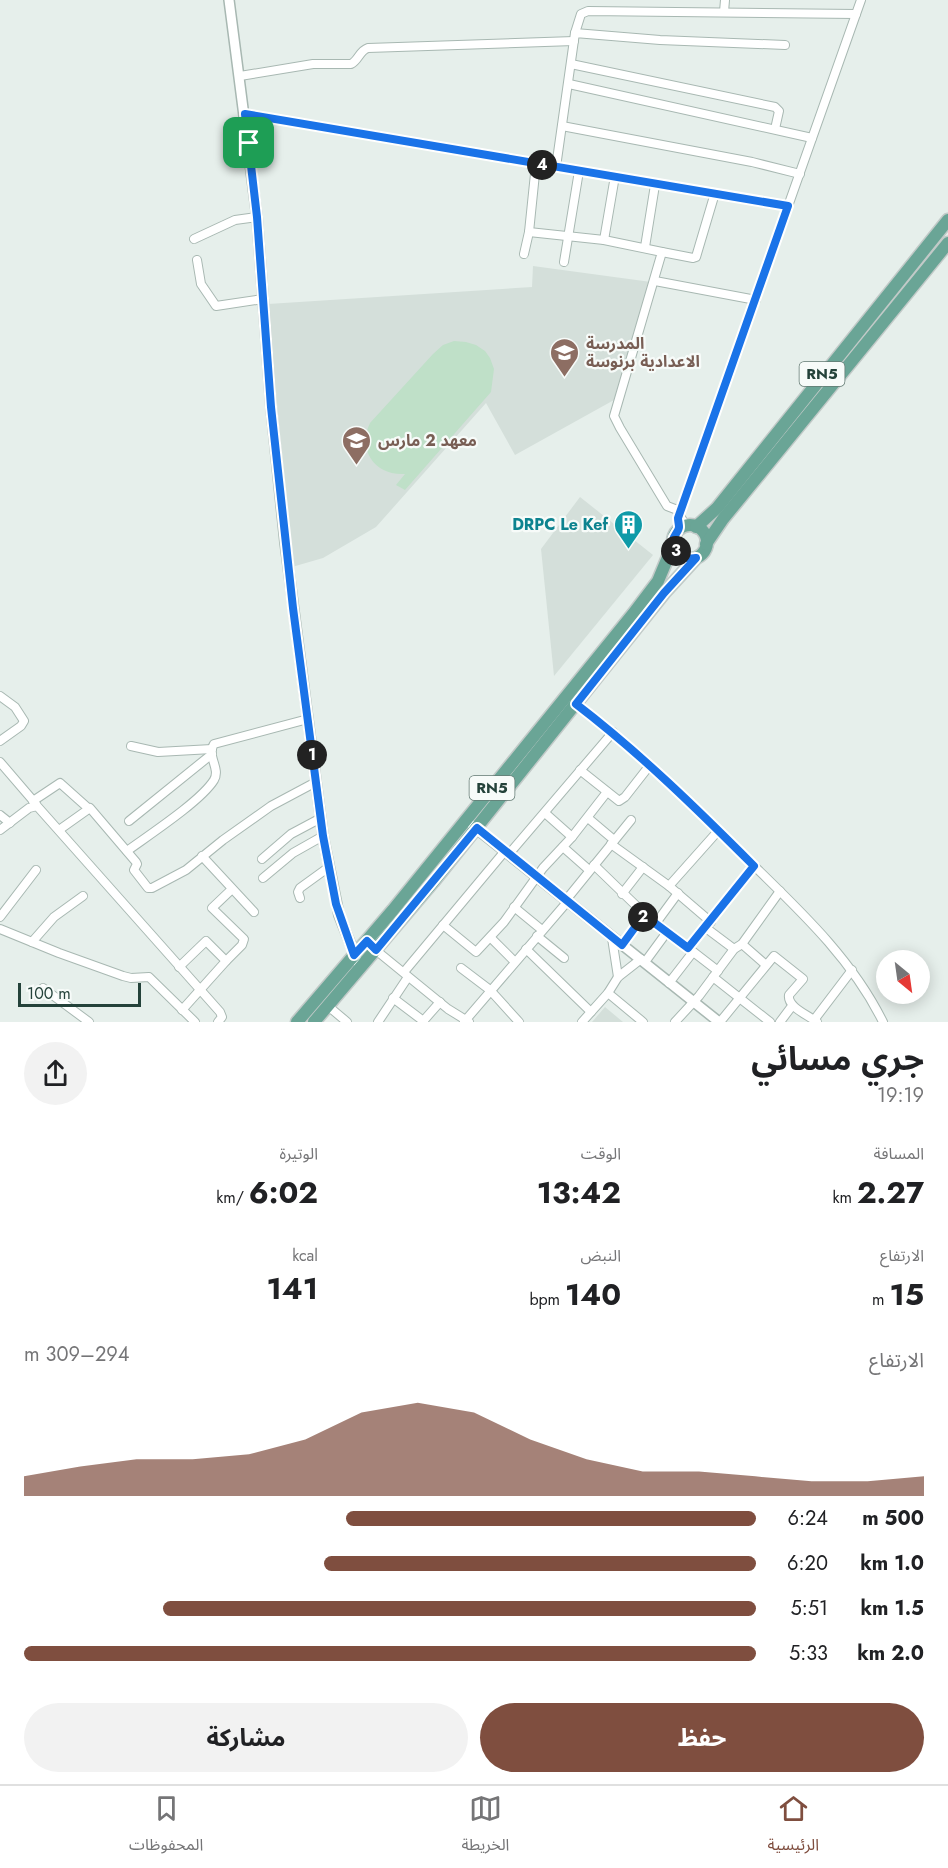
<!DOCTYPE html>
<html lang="ar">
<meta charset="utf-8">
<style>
body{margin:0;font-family:Jost,"Noto Sans Arabic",sans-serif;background:#f2f2f2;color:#202124;direction:rtl;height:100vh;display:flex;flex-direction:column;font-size:22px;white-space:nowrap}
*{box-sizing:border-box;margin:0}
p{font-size:20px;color:#757577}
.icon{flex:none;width:33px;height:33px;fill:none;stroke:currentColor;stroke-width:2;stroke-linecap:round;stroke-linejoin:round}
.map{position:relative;height:1022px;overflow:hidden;direction:ltr}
.side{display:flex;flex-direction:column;background:#fff;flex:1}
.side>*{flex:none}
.needle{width:39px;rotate:151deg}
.fabs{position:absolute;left:876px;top:950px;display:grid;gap:12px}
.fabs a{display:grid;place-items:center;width:54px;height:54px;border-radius:50%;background:#fff;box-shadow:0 3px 15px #0003;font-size:30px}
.scale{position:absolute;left:18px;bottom:15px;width:123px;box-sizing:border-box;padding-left:6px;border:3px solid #24423a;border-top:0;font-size:16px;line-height:21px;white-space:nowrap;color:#24423a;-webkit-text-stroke:4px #f7fbf9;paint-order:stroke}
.pin{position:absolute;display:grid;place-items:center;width:51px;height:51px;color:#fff;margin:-26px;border-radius:12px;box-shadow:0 3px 9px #0006}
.km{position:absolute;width:30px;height:30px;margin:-15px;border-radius:50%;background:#222;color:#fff;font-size:16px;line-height:30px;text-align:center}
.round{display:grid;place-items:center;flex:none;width:63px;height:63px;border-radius:32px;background:#f2f2f2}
.head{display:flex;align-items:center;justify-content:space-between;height:102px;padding:0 24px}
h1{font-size:33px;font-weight:700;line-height:45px}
.metrics{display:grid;grid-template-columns:repeat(3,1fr);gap:9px;height:102px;padding:6px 24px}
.metrics div{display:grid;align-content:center}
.metrics b{font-size:30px;font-weight:700}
.metrics small{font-size:16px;font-weight:400}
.metrics p{font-size:16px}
.chart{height:168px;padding:12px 24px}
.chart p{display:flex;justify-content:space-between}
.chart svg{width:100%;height:108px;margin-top:6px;fill:#7f4e3f;opacity:.7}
.primary-button{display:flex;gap:12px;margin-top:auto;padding:12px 24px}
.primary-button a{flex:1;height:69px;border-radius:36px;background:#7f4e3f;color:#fff;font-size:24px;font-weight:700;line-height:69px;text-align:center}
.primary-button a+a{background:#f2f2f2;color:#202124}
ul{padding:0 24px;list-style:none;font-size:20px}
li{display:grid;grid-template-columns:96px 72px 1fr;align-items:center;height:45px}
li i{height:15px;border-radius:8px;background:#7f4e3f}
.menu{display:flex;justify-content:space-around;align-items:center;height:84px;border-top:2px solid #e0e0e0;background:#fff;font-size:16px;color:#757577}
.menu a{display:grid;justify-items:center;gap:3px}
.menu .active{color:#7f4e3f}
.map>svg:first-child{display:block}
.built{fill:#d4dfda}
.green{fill:#bfe0c8}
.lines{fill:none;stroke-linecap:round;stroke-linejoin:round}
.minor-casing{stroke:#a8b8b2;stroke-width:10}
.tertiary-casing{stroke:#a8b8b2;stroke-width:12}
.primary-casing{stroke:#c2cac8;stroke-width:15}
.minor{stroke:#fff;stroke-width:8}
.tertiary{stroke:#fff;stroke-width:9}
.primary{stroke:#6aa596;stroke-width:12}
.route-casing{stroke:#fff;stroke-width:12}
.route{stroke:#1a73e8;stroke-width:8}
.labels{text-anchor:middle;stroke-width:4.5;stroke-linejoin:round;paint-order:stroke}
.shield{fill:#f7fbf9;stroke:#637a73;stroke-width:1.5}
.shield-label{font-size:15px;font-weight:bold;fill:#24423a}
.education-label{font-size:16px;font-weight:bold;fill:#785e54;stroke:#f7fbf9;text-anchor:start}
.culture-label{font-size:16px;font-weight:bold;fill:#0d838f;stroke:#f7fbf9;text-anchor:end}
</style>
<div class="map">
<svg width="948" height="1022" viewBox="0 0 948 1022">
<rect width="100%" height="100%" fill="#e6efeb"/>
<!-- built -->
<g class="built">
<polygon points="533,266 651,282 614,400 515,455 486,403 376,527 323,558 292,567 268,304 532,287"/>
<polygon points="580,497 653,555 554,676 541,549"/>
<polygon points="605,1007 623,1022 592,1022"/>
</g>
<!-- green -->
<path class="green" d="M454 341 466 342 476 345 485 351 490 358 494 369 491 392 405 490 396 485 405 474C375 476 357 450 370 423L433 354 443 345Z"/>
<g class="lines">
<defs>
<g id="minor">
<polyline points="724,12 725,0"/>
<polyline points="575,33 581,14 588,11 856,14"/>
<polyline points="571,64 775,107 779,111 775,129"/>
<path d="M240 76 313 64H351C359 60 359 51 368 48L574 41"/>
<polyline points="569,84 812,138"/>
<polyline points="245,114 788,206"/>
<polyline points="562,126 752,162 800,174"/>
<polyline points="556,167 575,33 660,40 785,45"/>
<polyline points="529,232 604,240 662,252 614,416 620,428 667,506 680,511"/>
<polyline points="194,239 235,220 257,217"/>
<polyline points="604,240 615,176"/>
<polyline points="645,247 655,185"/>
<polyline points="662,252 693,258 696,257 715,193"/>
<polyline points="524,254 529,232 536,164"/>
<polyline points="197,260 201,284 216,306 263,299"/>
<polyline points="564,262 579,171"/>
<polyline points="655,281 756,300"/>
<polyline points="679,514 686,526"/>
<polyline points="679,529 678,517 861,0"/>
<polyline points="0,696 15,707 24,721 21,726 0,741"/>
<path d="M576 704C637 750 691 804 746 858 797 908 851 957 883 1022"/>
<polyline points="131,746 158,752 212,749"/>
<polyline points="0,762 36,804"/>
<polyline points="580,770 619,801 625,797 650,765"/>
<polyline points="33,801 60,783 88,808"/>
<polyline points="545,813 572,837"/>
<polyline points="0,815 10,823"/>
<polyline points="588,818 614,840"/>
<polyline points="129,821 212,754"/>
<polyline points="0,830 29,808 37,806 220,1012 222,1017 218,1022"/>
<polyline points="59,830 90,808 136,862 137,864 134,870 148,888 152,888 186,870 223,840 271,806 316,782"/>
<polyline points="611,844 669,886 711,922"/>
<polyline points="563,847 589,870"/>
<path d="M127 851C149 835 201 801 214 780 221 768 206 756 214 744L308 719"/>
<polyline points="509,854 613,732"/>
<polyline points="202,856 254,912"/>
<polyline points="262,859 291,834 321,818"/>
<polyline points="594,865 653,922 656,923 678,893"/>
<polyline points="263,878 293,853 323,836"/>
<polyline points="669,886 718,831"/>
<polyline points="622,894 643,867"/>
<polyline points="300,898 298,892 300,888 329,867"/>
<polyline points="566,900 631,820"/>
<polyline points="514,907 542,930"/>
<polyline points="0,917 36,870"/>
<polyline points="656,923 718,971"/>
<polyline points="443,925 476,952 504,922 543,868 572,837 607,792"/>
<polyline points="706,928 734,949"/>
<polyline points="0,929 59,953 123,976 131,978 149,977 195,1022"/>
<polyline points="537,936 564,958"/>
<polyline points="491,938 515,962"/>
<polyline points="612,938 618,977"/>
<polyline points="32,942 54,917 83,896"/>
<polyline points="742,944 766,965"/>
<polyline points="622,945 644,915"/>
<polyline points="372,947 448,1009 469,1022"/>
<polyline points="688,948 754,866"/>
<polyline points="526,949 591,1012"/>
<polyline points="226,961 242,945 244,939 212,908 232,889"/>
<polyline points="645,962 667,932"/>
<polyline points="179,967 206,941 226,961 182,1010"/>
<polyline points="461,968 490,990 519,1022"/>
<polyline points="404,972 505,851"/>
<polyline points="713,977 770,1022"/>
<polyline points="669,983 693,952"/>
<polyline points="43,988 89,1022"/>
<polyline points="608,993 643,1022"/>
<polyline points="393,998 422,1020 425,1019 440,1002"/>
<polyline points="328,1006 347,1022"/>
<polyline points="814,1020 852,970"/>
<polyline points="378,1022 408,977"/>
<polyline points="464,1022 568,901"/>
<polyline points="582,1022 608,993 618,977 641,959"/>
<polyline points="675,1022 699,996 734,949 742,944 780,891"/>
<path d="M720 1022 774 956 803 979 789 995C787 1007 808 1015 817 1022"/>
<polyline points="780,1022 792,1006"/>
</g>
<g id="tertiary">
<polyline points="229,0 257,217 271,407 285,542 323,836 339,915 360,968"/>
<polyline points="472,825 719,1022"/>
</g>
<g id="primary">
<circle cx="690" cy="542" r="17"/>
<polyline points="696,527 717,508 948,220"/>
<polyline points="706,544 723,519 948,243"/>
<polyline points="297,1022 393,910 633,614 658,581 673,545"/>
<polyline points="314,1022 433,882 664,593 696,558"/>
</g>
</defs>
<!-- minor casing -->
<use href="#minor" class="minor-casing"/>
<!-- tertiary casing -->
<use href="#tertiary" class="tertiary-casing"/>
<!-- primary casing -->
<use href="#primary" class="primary-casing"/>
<!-- minor -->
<use href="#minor" class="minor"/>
<!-- tertiary -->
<use href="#tertiary" class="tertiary"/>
<!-- primary -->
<use href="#primary" class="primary"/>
</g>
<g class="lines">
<defs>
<path id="route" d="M245 114 788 206 678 518C678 521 679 524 679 527 679 531 674 535 673 540 672 554 684 560 696 558L664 593 576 704C640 753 697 809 754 866L688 948 644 915 622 945 477 828 376 950 367 941 354 955 336 904 323 836 293 608 271 407 257 217Z"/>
</defs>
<!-- route casing -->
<use href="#route" class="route-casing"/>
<!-- route -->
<use href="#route" class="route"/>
</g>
<!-- icons -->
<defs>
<symbol id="school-pin" viewBox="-11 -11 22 30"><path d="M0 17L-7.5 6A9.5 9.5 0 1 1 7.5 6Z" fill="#8d6e63" stroke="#f7fbf9"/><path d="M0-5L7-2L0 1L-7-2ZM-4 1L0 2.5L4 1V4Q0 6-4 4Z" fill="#fff"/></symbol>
<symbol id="building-pin" viewBox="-11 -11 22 30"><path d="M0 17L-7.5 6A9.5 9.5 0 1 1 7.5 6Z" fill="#0f9aa8" stroke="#f7fbf9"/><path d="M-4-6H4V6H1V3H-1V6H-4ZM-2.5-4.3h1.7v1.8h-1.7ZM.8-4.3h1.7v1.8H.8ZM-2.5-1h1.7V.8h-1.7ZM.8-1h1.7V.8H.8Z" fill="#fff"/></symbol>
</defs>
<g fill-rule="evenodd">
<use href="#school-pin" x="548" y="336" width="33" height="45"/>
<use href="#school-pin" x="340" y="424" width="33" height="45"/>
<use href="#building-pin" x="612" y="508" width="33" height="45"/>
</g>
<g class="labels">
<!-- shield labels -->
<g class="shield">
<rect x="799.5" y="362" width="45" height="24" rx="4.5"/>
<rect x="469.5" y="776" width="45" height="24" rx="4.5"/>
</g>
<g class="shield-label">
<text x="822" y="379">RN5</text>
<text x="492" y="793">RN5</text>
</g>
<!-- education labels -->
<g class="education-label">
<text x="586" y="349">المدرسة<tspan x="586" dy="18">الاعدادية برنوسة</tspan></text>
<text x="378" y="446">معهد 2 مارس</text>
</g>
<!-- culture labels -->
<g class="culture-label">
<text x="608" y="530">DRPC Le Kef</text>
</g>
</g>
</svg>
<div class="fabs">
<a><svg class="needle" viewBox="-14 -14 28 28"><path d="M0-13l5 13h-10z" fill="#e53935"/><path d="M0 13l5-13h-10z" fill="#757577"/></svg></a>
</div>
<div class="scale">100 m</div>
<div class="pin" style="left:249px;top:143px;background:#1e9e55"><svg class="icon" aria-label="arrive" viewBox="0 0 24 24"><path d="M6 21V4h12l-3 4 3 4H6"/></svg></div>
<b class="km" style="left:312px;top:755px">1</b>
<b class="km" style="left:643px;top:917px">2</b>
<b class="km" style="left:676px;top:551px">3</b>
<b class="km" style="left:542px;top:165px">4</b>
</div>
<section class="side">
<div class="head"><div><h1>جري مسائي</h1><p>19:19</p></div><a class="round"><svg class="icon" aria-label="share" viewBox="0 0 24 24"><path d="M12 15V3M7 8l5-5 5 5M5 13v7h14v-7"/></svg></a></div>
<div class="metrics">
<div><p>المسافة</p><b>2.27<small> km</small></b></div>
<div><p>الوقت</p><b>13:42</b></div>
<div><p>الوتيرة</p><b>6:02<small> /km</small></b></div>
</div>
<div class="metrics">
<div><p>الارتفاع</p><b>15<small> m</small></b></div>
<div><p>النبض</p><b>140<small> bpm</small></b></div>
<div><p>kcal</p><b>141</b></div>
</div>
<div class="chart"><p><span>الارتفاع</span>294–309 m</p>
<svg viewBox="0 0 160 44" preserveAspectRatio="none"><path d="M0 44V36L10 32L20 29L30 29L40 27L50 21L60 10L70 6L80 10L90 21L100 29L110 34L120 34L130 36L140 38L150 38L160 36V44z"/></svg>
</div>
<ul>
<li><b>500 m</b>6:24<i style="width:56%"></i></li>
<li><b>1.0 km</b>6:20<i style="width:59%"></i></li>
<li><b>1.5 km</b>5:51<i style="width:81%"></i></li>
<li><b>2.0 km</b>5:33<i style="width:100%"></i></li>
</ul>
<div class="primary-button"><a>حفظ</a><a>مشاركة</a></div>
</section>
<nav class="menu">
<a class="active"><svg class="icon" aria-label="home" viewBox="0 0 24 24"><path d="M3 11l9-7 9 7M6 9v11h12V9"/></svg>الرئيسية</a>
<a><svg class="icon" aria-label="map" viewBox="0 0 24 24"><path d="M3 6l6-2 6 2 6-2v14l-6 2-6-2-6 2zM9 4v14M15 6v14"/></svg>الخريطة</a>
<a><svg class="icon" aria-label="saved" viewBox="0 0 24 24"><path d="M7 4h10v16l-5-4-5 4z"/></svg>المحفوظات</a>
</nav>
